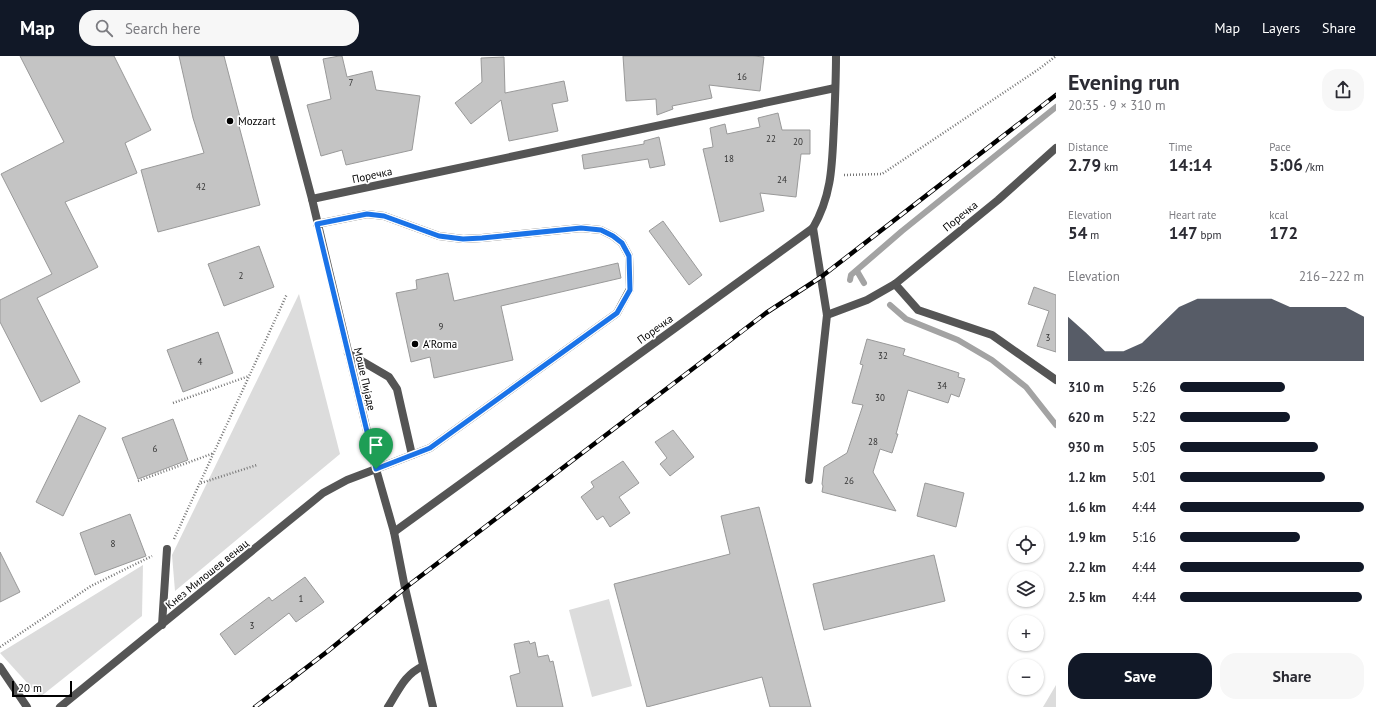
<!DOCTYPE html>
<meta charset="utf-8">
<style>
body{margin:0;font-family:"PT Sans",sans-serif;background:#f7f7f7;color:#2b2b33;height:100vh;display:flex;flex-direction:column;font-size:15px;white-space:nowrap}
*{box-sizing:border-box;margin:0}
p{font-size:13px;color:#7c7c81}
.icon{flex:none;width:22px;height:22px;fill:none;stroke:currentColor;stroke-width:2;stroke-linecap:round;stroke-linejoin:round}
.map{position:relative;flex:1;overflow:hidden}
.side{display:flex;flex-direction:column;background:#fff;width:320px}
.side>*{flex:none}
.tools{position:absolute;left:1008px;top:471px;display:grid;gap:8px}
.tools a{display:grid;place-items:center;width:36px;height:36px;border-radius:50%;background:#fff;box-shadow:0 1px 3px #0004;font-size:20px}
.scale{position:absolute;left:12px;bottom:10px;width:60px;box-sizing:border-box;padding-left:4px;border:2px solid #000;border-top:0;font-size:11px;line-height:14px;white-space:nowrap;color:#000;-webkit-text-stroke:3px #fff;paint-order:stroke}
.pin{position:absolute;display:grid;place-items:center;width:34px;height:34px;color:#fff;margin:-41px -17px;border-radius:50% 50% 50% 0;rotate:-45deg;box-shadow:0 0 4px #0007}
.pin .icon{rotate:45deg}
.round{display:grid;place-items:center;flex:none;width:42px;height:42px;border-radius:16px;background:#f7f7f7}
.overview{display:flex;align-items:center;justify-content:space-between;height:68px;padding:0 12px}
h1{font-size:22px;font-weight:600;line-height:30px}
.metrics{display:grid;grid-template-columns:repeat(3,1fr);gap:6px;height:68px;padding:4px 12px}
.metrics div{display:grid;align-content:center}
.metrics b{font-size:17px;font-weight:600}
.metrics small{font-size:11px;font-weight:400}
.metrics p{font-size:11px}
.chart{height:112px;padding:8px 12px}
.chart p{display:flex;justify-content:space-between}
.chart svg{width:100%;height:72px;margin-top:4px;fill:#111827;opacity:.7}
.primary-button{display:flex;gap:8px;margin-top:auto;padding:8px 12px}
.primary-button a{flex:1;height:46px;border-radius:16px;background:#111827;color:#fff;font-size:16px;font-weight:600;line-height:46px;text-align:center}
.primary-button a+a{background:#f7f7f7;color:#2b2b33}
ul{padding:0 12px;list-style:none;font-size:13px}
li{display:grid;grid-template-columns:64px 48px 1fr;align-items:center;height:30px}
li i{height:10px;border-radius:5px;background:#111827}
header{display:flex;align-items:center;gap:24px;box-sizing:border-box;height:56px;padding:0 20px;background:#111827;color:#fff}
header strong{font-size:19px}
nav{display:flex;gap:22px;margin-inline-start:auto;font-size:14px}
.search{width:280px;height:36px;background:#f7f7f7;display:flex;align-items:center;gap:10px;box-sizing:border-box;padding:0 14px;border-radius:16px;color:#7c7c81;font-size:15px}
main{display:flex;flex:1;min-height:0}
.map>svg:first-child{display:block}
.green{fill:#dcdcdc}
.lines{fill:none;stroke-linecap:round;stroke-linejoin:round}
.stream{stroke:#a3a3a3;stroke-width:6}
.building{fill:#c4c4c4;stroke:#999}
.path{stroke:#777;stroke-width:2.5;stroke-dasharray:1 2;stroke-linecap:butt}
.service{stroke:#555;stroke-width:8}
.minor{stroke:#555;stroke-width:8}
.tertiary{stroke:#555;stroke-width:8}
.rail-casing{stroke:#000;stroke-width:4.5}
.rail{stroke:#fff;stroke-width:3;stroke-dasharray:9;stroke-linecap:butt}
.route-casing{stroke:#fff;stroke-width:8}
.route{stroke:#1a73e8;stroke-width:5}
.poi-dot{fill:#000;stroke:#fff;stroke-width:1.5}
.labels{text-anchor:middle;stroke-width:3.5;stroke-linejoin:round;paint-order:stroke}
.number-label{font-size:9px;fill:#313131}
.poi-label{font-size:11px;fill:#000;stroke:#fff;text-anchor:start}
.street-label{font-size:11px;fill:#000;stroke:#fff}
</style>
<header>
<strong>Map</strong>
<div class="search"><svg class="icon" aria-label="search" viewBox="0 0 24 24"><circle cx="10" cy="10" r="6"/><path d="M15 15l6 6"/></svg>Search here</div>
<nav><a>Map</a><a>Layers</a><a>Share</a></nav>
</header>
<main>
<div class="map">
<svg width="1056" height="651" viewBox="0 0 1056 651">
<rect width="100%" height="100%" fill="#fff"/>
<!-- green -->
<g class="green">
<polygon points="299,238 340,398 175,535 172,499"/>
<polygon points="143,509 142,560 40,641 0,597"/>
<polygon points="609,543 632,630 592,641 569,554"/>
<polygon points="1056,629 1056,651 1043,651"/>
</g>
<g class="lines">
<!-- stream -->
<g class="stream">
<polyline points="857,215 864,227"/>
<polyline points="850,224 851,219 902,175 1056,51"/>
<polyline points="890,249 906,263 958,284 992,304 1026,331 1056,369"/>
</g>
</g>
<!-- building -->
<g class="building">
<polygon points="20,0 114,0 151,74 125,87 137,117 65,146 98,211 37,242 80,326 41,346 0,266 0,244 52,218 1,118 64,86"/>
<polygon points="179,0 224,0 242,69 239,70 260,149 158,176 141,114 204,97 193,62"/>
<polygon points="339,0 342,0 347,21 372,15 376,34 420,40 412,94 346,109 342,94 321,100 307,49 331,43 323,3"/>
<polygon points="623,0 753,0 764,1 760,35 709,29 712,42 672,50 673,53 657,59 656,43 626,45"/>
<polygon points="504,1 505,37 564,25 568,45 552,48 558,75 509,85 501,44 471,68 455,47 482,26 481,2"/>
<polygon points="778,57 782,74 810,74 810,98 801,98 796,141 760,137 764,155 720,166 703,93 713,91 710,72 725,68 727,78 760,71 758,62"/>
<polygon points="659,81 665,109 650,112 648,103 584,113 582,99 644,88 644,85"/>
<polygon points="663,165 702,219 689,229 649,175"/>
<polygon points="259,190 274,231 224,250 208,208"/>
<polygon points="618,207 621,222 501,250 513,304 434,322 430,301 411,306 396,237 417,233 416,224 448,217 454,245"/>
<polygon points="1034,231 1056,239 1056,296 1037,290 1049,255 1028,248"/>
<polygon points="218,276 233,317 183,336 167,294"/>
<polygon points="867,283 905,293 903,299 959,317 958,321 965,323 959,341 951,338 948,347 908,334 896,378 898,378 892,397 880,393 873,416 896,455 822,436 823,430 822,428 824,411 847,397 863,349 852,347 863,309 860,308"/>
<polygon points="79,359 106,372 63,460 36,446"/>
<polygon points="173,363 188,404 138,423 122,382"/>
<polygon points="673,374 694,401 670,420 660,408 667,402 655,386"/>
<polygon points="623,405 639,427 619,441 630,457 610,471 603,460 597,464 581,441 594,431 591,426"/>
<polygon points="925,427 964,437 956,471 917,460"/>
<polygon points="759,451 811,651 770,651 762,621 647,651 614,528 730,498 721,460"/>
<polygon points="130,458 146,500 95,519 80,477"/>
<polygon points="0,496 20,536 0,546"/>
<polygon points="934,499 945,545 824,574 813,528"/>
<polygon points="305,521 324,546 296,566 289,557 235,599 220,578 269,541 272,545"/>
<polygon points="529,585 530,588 535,586 538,601 548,599 550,606 553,605 563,651 517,651 510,620 520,617 514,588"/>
</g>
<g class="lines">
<!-- path -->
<g class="path">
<polyline points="844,119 882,118 1039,13 1056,0"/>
<polyline points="173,347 249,320"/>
<polyline points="138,425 214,397"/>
<polyline points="201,427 257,409"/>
<polyline points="174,483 287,238"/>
<polyline points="0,591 91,530 152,500"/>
</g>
<!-- service -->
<g class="service">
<polyline points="317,168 367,158 384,160 439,180 463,183 482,182 581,172 601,174 613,180 622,187 629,200 630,233 617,257 430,392 376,413"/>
<polyline points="348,297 389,321 397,333 412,399"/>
<polyline points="162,569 167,493"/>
<path d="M388 651C399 634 404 619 423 610"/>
</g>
<!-- minor -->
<g class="minor">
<polyline points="312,143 835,32"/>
<polyline points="895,228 918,254 992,279 1056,324"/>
<polyline points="827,259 867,244 895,228 998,144 1056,92"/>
<polyline points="809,424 827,259 813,172"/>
<path d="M394 476 813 172C833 137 832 106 834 68 835 45 836 23 836 0"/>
<polyline points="0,611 27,651"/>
<polyline points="60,651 323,437 347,424 376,413"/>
</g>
<!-- tertiary -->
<polyline class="tertiary" points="274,0 312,143 376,413 394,476 405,532 433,651"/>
<defs>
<polyline id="rail" points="255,651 328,595 405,532 766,257 821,221 1056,39"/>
</defs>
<!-- rail casing -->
<use href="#rail" class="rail-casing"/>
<!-- rail -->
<use href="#rail" class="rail"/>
</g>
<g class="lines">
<defs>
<polygon id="route" points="367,158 384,160 439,180 463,183 482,182 581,172 601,174 613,180 622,187 629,200 630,234 617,257 430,392 376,413 317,168"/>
</defs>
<!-- route casing -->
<use href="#route" class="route-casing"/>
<!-- route -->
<use href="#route" class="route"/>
</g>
<!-- markers -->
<g class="poi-dot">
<circle cx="230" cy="65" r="4"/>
<circle cx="415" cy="288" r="4"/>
</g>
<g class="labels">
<!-- number labels -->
<g class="number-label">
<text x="742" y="24">16</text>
<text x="351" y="30">7</text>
<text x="771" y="86">22</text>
<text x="798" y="89">20</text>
<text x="729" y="106">18</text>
<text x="782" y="127">24</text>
<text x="201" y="134">42</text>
<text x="241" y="223">2</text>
<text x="441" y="274">9</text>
<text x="1048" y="285">3</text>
<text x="883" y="303">32</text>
<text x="200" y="309">4</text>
<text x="942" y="333">34</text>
<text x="880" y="345">30</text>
<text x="873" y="389">28</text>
<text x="155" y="396">6</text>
<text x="849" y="428">26</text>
<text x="113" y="491">8</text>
<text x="301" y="546">1</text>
<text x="252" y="573">3</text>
</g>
<!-- poi labels -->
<g class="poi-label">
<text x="238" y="69">Mozzart</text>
<text x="423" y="292">A'Roma</text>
</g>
<!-- street labels -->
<g class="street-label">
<text transform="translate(372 119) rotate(-12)" y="4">Поречка</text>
<text transform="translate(960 160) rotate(-39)" y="4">Поречка</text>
<text transform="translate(655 273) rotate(-36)" y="4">Поречка</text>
<text transform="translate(365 323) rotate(77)" y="4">Моше Пијаде</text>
<text transform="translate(207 518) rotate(-39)" y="4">Кнез Милошев венац</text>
</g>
</g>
</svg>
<div class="tools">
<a><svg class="icon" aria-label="locate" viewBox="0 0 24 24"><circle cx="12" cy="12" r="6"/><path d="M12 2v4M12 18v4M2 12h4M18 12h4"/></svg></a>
<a><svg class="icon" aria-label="layers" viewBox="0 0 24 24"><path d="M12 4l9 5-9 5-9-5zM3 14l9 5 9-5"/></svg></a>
<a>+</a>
<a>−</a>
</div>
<div class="scale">20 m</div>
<div class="pin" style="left:376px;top:413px;background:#1e9e55"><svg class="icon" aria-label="arrive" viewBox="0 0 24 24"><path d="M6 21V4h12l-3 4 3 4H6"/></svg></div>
</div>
<section class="side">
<div class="overview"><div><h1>Evening run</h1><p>20:35 · 9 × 310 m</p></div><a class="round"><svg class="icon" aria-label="share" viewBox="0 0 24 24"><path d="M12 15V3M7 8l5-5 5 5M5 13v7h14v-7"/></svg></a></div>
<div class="metrics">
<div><p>Distance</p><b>2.79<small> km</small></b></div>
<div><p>Time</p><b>14:14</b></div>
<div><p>Pace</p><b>5:06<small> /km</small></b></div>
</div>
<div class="metrics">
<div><p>Elevation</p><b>54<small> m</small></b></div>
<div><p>Heart rate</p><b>147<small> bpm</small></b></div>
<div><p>kcal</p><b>172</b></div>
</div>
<div class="chart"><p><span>Elevation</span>216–222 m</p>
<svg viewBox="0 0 160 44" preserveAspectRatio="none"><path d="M0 44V17L10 27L20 38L30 38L40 33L50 22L60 11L70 6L80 6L90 6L100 6L110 6L120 11L130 11L140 11L150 11L160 17V44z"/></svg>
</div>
<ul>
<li><b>310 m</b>5:26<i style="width:57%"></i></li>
<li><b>620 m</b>5:22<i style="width:60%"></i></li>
<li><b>930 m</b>5:05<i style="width:75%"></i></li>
<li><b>1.2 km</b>5:01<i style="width:79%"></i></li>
<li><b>1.6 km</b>4:44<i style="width:100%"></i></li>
<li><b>1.9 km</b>5:16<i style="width:65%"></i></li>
<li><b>2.2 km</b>4:44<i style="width:100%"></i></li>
<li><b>2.5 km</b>4:44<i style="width:99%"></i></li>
</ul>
<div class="primary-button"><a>Save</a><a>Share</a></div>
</section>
</main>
